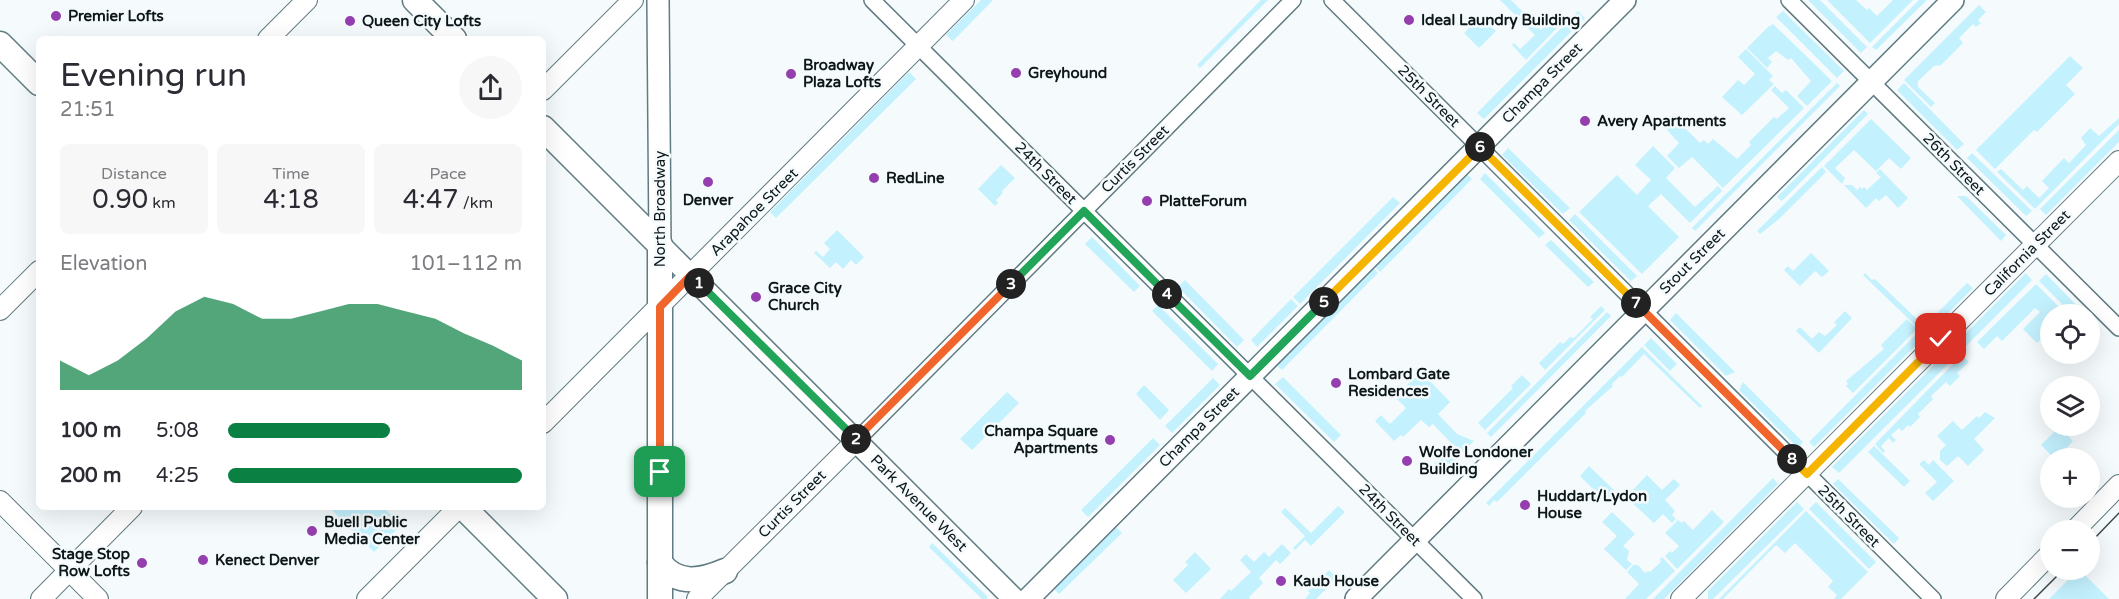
<!DOCTYPE html>
<meta charset="utf-8">
<style>
body{margin:0;font-family:"Varela Round",sans-serif;background:#f7f7f7;color:#2b2b33;height:100vh;display:flex;flex-direction:column;font-size:22px;white-space:nowrap}
*{box-sizing:border-box;margin:0}
p{font-size:20px;color:#7c7c81}
.icon{flex:none;width:33px;height:33px;fill:none;stroke:currentColor;stroke-width:2;stroke-linecap:round;stroke-linejoin:round}
.map{position:relative;flex:1;overflow:hidden}
.sheet{position:absolute;left:36px;top:36px;width:510px;height:474px;display:flex;flex-direction:column;background:#fff;border-radius:9px;box-shadow:0 6px 24px #0002}
.sheet>*{flex:none}
.fabs{position:absolute;left:2040px;top:304px;display:grid;gap:12px}
.fabs a{display:grid;place-items:center;width:60px;height:60px;border-radius:50%;background:#fff;box-shadow:0 6px 24px #0002;font-size:30px}
.pin{position:absolute;display:grid;place-items:center;width:51px;height:51px;color:#fff;margin:-26px;border-radius:12px;box-shadow:0 3px 9px #0006}
.km{position:absolute;width:30px;height:30px;margin:-15px;border-radius:50%;background:#222;color:#fff;font-size:16px;line-height:30px;text-align:center}
.round{display:grid;place-items:center;flex:none;width:63px;height:63px;border-radius:32px;background:#f7f7f7}
.head{display:flex;align-items:center;justify-content:space-between;height:102px;padding:0 24px}
h1{font-size:33px;font-weight:600;line-height:45px}
.stats{display:grid;grid-template-columns:repeat(3,1fr);gap:9px;height:102px;padding:6px 24px}
.stats div{display:grid;align-content:center;border-radius:9px;background:#f7f7f7;text-align:center}
.stats b{font-size:26px;font-weight:600}
.stats small{font-size:16px;font-weight:400}
.stats p{font-size:16px}
.chart{height:168px;padding:12px 24px}
.chart p{display:flex;justify-content:space-between}
.chart svg{width:100%;height:108px;margin-top:6px;fill:#0b8043;opacity:.7}
ul{padding:0 24px;list-style:none;font-size:20px}
li{display:grid;grid-template-columns:96px 72px 1fr;align-items:center;height:45px}
li i{height:15px;border-radius:8px;background:#0b8043}
.map>svg:first-child{display:block}
.green{fill:#c4f1fe}
.lines{fill:none;stroke-linecap:round;stroke-linejoin:round}
.minor-casing{stroke:#617b82;stroke-width:18}
.tertiary-casing{stroke:#617b82;stroke-width:22}
.secondary-casing{stroke:#617b82;stroke-width:24}
.primary-casing{stroke:#617b82;stroke-width:27}
.minor{stroke:#fff;stroke-width:15}
.tertiary{stroke:#fff;stroke-width:20}
.secondary{stroke:#fff;stroke-width:21}
.primary{stroke:#fff;stroke-width:24}
.tram{stroke:#3e4849;stroke-width:1.5}
.split-1-casing{stroke:#fff;stroke-width:12}
.split-2-casing{stroke:#fff;stroke-width:12}
.split-3-casing{stroke:#fff;stroke-width:12}
.split-4-casing{stroke:#fff;stroke-width:12}
.split-5-casing{stroke:#fff;stroke-width:12}
.split-6-casing{stroke:#fff;stroke-width:12}
.split-7-casing{stroke:#fff;stroke-width:12}
.split-8-casing{stroke:#fff;stroke-width:12}
.split-9-casing{stroke:#fff;stroke-width:12}
.split-1{stroke:#f0652b;stroke-width:8}
.split-2{stroke:#22a559;stroke-width:8}
.split-3{stroke:#f0652b;stroke-width:8}
.split-4{stroke:#22a559;stroke-width:8}
.split-5{stroke:#22a559;stroke-width:8}
.split-6{stroke:#f5b400;stroke-width:8}
.split-7{stroke:#f5b400;stroke-width:8}
.split-8{stroke:#f0652b;stroke-width:8}
.split-9{stroke:#f5b400;stroke-width:8}
.poi-dot{fill:#943fad;stroke:#f5fbfc;stroke-width:2}
.labels{text-anchor:middle;stroke-width:5;stroke-linejoin:round;paint-order:stroke}
.poi-label{font-size:15px;font-weight:bold;fill:#0d1719;stroke:#f5fbfc;text-anchor:start}
.street-label{font-size:15px;fill:#0d1719;stroke:#f5fbfc}
</style>
<div class="map">
<svg width="2119" height="599" viewBox="0 0 2119 599">
<rect width="100%" height="100%" fill="#f5fbfc"/>
<!-- green -->
<g class="green">
<polygon points="981,0 993,0 953,41 946,35"/>
<polygon points="1261,0 1268,0 1200,68 1197,65"/>
<polygon points="1500,0 1511,0 1541,30 1554,18 1561,24 1526,60 1512,45 1514,43 1520,49 1535,35"/>
<polygon points="1808,0 1820,0 1867,47 1861,53"/>
<polygon points="1827,0 1856,0 1867,10 1869,8 1877,16 1893,0 1913,0 1870,43"/>
<polygon points="1919,0 1927,0 1876,50 1872,47"/>
<polygon points="1979,5 1986,12 1978,20 1981,23 1976,27 1973,24 1959,38 1963,43 1941,65 1934,66 1918,81 1918,87 1935,103 1931,107 1904,80"/>
<polygon points="1578,11 1585,18 1484,119 1477,113"/>
<polygon points="1783,11 1844,71 1837,78 1776,17"/>
<polygon points="1480,17 1496,31 1479,48 1464,33"/>
<polygon points="1773,24 1832,81 1807,106 1797,96 1811,81 1791,58 1788,60 1776,51 1768,58 1772,62 1767,68 1747,48 1768,27"/>
<polygon points="1746,49 1773,76 1769,80 1774,84 1742,115 1722,97 1738,80 1744,85 1755,74 1738,57"/>
<polygon points="2070,56 2083,68 2066,85 2075,94 2037,132 2034,130 1995,169 1976,150"/>
<polygon points="909,72 916,79 776,218 770,212"/>
<polygon points="1837,83 1840,86 1695,231 1692,228"/>
<polygon points="1904,83 1964,144 1957,150 1897,90"/>
<polygon points="1775,86 1782,93 1786,90 1804,108 1723,188 1692,157 1679,168 1667,156 1679,143 1667,130 1677,120 1700,143 1704,140 1708,144 1713,139 1737,159 1751,145 1749,142 1774,117 1777,119 1789,108 1771,90"/>
<polygon points="1864,110 1868,114 1782,201 1777,197"/>
<polygon points="2119,118 2119,124 2035,209 1997,172 2001,169 2023,190 2027,186 2039,198 2049,188 2042,181 2064,158 2069,163 2086,145 2081,138 2090,128 2099,136"/>
<polygon points="1871,119 1911,158 1901,169 1889,158 1876,171 1854,150 1835,168 1845,178 1842,184 1824,166"/>
<polygon points="2119,130 2119,142 2046,215 2040,209"/>
<polygon points="1653,146 1675,168 1666,178 1695,207 1718,186 1722,191 1690,223 1661,194 1648,206 1679,237 1642,274 1579,212 1617,175 1637,195 1651,180 1635,165"/>
<polygon points="1508,148 1570,208 1563,214 1502,155"/>
<polygon points="1972,153 2032,211 2026,216 1967,158"/>
<polygon points="1001,165 1015,178 1002,191 1003,193 996,200 998,203 995,206 978,189"/>
<polygon points="1822,167 1826,172 1778,220 1760,234 1757,231"/>
<polygon points="1880,169 1908,198 1898,208 1886,195 1879,201 1876,198 1866,208 1844,185 1852,185 1857,190 1860,187 1862,189 1864,187 1867,190 1881,177 1876,173"/>
<polygon points="1466,173 1472,179 1380,272 1374,266"/>
<polygon points="1485,173 1545,233 1539,238 1480,179"/>
<polygon points="1957,196 1966,196 2006,235 2001,241"/>
<polygon points="1393,197 1400,203 1300,304 1293,297"/>
<polygon points="1575,214 1637,276 1631,281 1569,220"/>
<polygon points="837,230 864,257 856,265 851,260 843,269 836,262 830,268 814,253 816,251 823,257 830,249 824,243"/>
<polygon points="1092,237 1140,286 1134,292 1085,244"/>
<polygon points="1551,240 1594,282 1588,287 1545,245"/>
<polygon points="1811,253 1829,271 1822,277 1815,271 1800,286 1784,270 1788,266 1793,271"/>
<polygon points="1373,268 1378,273 1282,370 1276,365"/>
<polygon points="1865,273 1872,280 1875,279 1921,323 1917,327 1863,275"/>
<polygon points="2026,273 2032,280 1839,473 1832,467"/>
<polygon points="2046,274 2086,315 2073,315 2039,281"/>
<polygon points="1185,280 1244,340 1237,347 1178,287"/>
<polygon points="1967,283 1973,288 1814,447 1809,442"/>
<polygon points="2036,284 2062,310 2057,315 2050,315 2050,322 2048,324 2050,327 2050,346 2042,338 2037,343 2023,329 2040,312 2035,308 2002,341 1997,336 1984,349 1977,342"/>
<polygon points="1291,299 1298,306 1257,347 1251,340"/>
<polygon points="1158,305 1218,364 1212,371 1152,311"/>
<polygon points="1601,306 1605,310 1545,370 1539,363 1560,342 1563,344 1570,337 1574,338 1593,319 1590,317"/>
<polygon points="1845,311 1852,318 1819,353 1796,331 1800,327 1812,339 1819,332 1825,336 1837,325 1834,322"/>
<polygon points="1607,312 1611,316 1491,437 1487,433"/>
<polygon points="1676,313 1735,372 1726,376 1670,320"/>
<polygon points="1907,319 1917,329 1853,393 1846,386 1848,384 1846,381 1884,349 1881,345"/>
<polygon points="1651,338 1677,364 1670,371 1644,345"/>
<polygon points="1642,347 1702,406 1700,408 1644,354 1622,377 1620,376 1612,384 1613,386 1585,411 1586,413 1497,502 1494,500 1489,506 1486,503"/>
<polygon points="1962,355 1969,362 1957,373 1960,376 1950,386 1946,382 1931,396 1933,399 1918,414 1920,417 1910,427 1908,425 1902,431 1899,428 1891,435 1896,440 1893,443 1889,438 1881,446 1885,451 1883,453 1875,444"/>
<polygon points="1421,372 1450,402 1438,414 1457,434 1474,441 1437,476 1430,468 1436,462 1438,463 1453,445 1433,424 1429,427 1421,420 1403,437 1401,435 1394,441 1375,421 1381,415 1390,424 1406,408 1395,397"/>
<polygon points="1522,375 1531,384 1485,430 1478,423 1513,388 1511,386"/>
<polygon points="1283,377 1341,435 1334,442 1275,384"/>
<polygon points="1213,378 1220,385 1172,433 1165,426"/>
<polygon points="1743,382 1803,442 1798,448 1739,390"/>
<polygon points="1144,385 1169,410 1160,420 1136,394"/>
<polygon points="1007,392 1019,403 972,450 960,439"/>
<polygon points="1985,412 1995,418 1974,439 1984,450 1968,466 1958,456 1947,466 1940,460 1940,451 1946,445 1937,436 1953,421 1962,430 1977,416 1979,418"/>
<polygon points="2059,427 2073,441 2062,453 2063,454 2055,459 2041,445"/>
<polygon points="1153,438 1160,445 1088,517 1081,510"/>
<polygon points="1874,446 1910,481 1904,487 1868,452"/>
<polygon points="1924,460 1929,465 1933,460 1954,481 1933,501 1925,493 1937,482 1919,464"/>
<polygon points="1589,466 1616,492 1606,502 1580,476"/>
<polygon points="1647,475 1662,490 1674,479 1680,485 1665,500 1675,511 1672,515 1676,519 1672,523 1663,514 1654,523 1628,499 1630,497 1628,495"/>
<polygon points="1773,478 1778,484 1664,599 1653,599"/>
<polygon points="1838,479 1899,538 1894,544 1833,484"/>
<polygon points="1797,502 1804,509 1713,599 1708,599 1708,591"/>
<polygon points="1816,502 1876,562 1869,569 1809,509"/>
<polygon points="1338,506 1345,512 1311,546 1305,540 1295,550 1293,548 1305,536 1281,512 1285,508 1311,533"/>
<polygon points="329,507 383,507 401,525 374,552"/>
<polygon points="1712,510 1724,522 1677,569 1665,556 1670,551 1672,553 1679,546 1665,533 1678,520 1682,523 1684,521 1693,530"/>
<polygon points="1806,511 1868,572 1841,599 1834,599 1837,595 1828,587 1833,581 1795,543 1785,553 1776,545 1723,599 1719,599"/>
<polygon points="1612,512 1635,534 1623,546 1629,551 1627,560 1632,564 1626,570 1604,549 1617,536 1602,522"/>
<polygon points="1115,526 1122,533 1059,594 1052,587"/>
<polygon points="932,543 988,597 986,599 982,599 929,547"/>
<polygon points="1282,544 1291,553 1280,564 1276,560 1259,578 1263,583 1249,597 1250,599 1220,599 1229,589 1231,591 1251,572 1240,560 1246,554 1254,562 1264,552 1269,557"/>
<polygon points="1195,552 1211,569 1186,593 1173,580 1188,565 1185,562"/>
<polygon points="1662,557 1675,571 1646,599 1625,599 1639,584 1627,572 1633,565 1638,565 1645,573 1648,571 1650,572 1661,562 1660,559"/>
<polygon points="1329,570 1337,578 1316,599 1305,599 1310,593 1308,591"/>
<polygon points="2078,570 2080,570 2109,599 2049,599"/>
</g>
<g class="lines">
<defs>
<g id="minor">
<polyline points="872,0 1474,599"/>
<polyline points="1332,0 1933,599"/>
<polyline points="1789,0 2119,328"/>
<polyline points="857,440 1293,0"/>
</g>
<g id="tertiary">
<polyline points="268,39 307,0"/>
<polyline points="543,90 633,0"/>
<polyline points="0,310 39,271"/>
<polyline points="543,423 964,0"/>
<polyline points="0,501 98,599"/>
<polyline points="2074,531 2119,485"/>
<polyline points="41,599 132,507"/>
<polyline points="367,599 459,507"/>
<polyline points="697,599 857,440"/>
<polyline points="1681,599 2119,161"/>
<polyline points="2006,599 2050,554"/>
</g>
<g id="secondary">
<polyline points="658,0 660,245 1014,599"/>
<polyline points="1028,599 1625,0"/>
<polyline points="1356,599 1953,0"/>
</g>
<g id="primary">
<polyline points="415,0 454,39"/>
<polyline points="0,44 39,83"/>
<polyline points="543,128 660,245 660,599"/>
<polyline points="463,507 555,599"/>
<path d="M660 563C677 586 702 581 725 571"/>
</g>
</defs>
<!-- minor casing -->
<use href="#minor" class="minor-casing"/>
<!-- tertiary casing -->
<use href="#tertiary" class="tertiary-casing"/>
<!-- secondary casing -->
<use href="#secondary" class="secondary-casing"/>
<!-- primary casing -->
<use href="#primary" class="primary-casing"/>
<!-- minor -->
<use href="#minor" class="minor"/>
<!-- tertiary -->
<use href="#tertiary" class="tertiary"/>
<!-- secondary -->
<use href="#secondary" class="secondary"/>
<!-- primary -->
<use href="#primary" class="primary"/>
<!-- tram -->
<g class="tram">
<polyline points="2090,543 2119,513"/>
<polyline points="2034,599 2063,570"/>
</g>
</g>
<g class="lines">
<defs>
<polyline id="split-1" points="660,472 660,307 691,275 699,283"/>
<polyline id="split-2" points="699,283 856,439"/>
<polyline id="split-3" points="856,439 1011,284"/>
<polyline id="split-4" points="1011,284 1084,211 1167,294"/>
<polyline id="split-5" points="1167,294 1250,376 1324,302"/>
<polyline id="split-6" points="1324,302 1480,147"/>
<polyline id="split-7" points="1480,147 1636,303"/>
<polyline id="split-8" points="1636,303 1792,459"/>
<polyline id="split-9" points="1792,459 1807,474 1941,339"/>
</defs>
<!-- split-1 casing -->
<use href="#split-1" class="split-1-casing"/>
<!-- split-2 casing -->
<use href="#split-2" class="split-2-casing"/>
<!-- split-3 casing -->
<use href="#split-3" class="split-3-casing"/>
<!-- split-4 casing -->
<use href="#split-4" class="split-4-casing"/>
<!-- split-5 casing -->
<use href="#split-5" class="split-5-casing"/>
<!-- split-6 casing -->
<use href="#split-6" class="split-6-casing"/>
<!-- split-7 casing -->
<use href="#split-7" class="split-7-casing"/>
<!-- split-8 casing -->
<use href="#split-8" class="split-8-casing"/>
<!-- split-9 casing -->
<use href="#split-9" class="split-9-casing"/>
<!-- split-1 -->
<use href="#split-1" class="split-1"/>
<!-- split-2 -->
<use href="#split-2" class="split-2"/>
<!-- split-3 -->
<use href="#split-3" class="split-3"/>
<!-- split-4 -->
<use href="#split-4" class="split-4"/>
<!-- split-5 -->
<use href="#split-5" class="split-5"/>
<!-- split-6 -->
<use href="#split-6" class="split-6"/>
<!-- split-7 -->
<use href="#split-7" class="split-7"/>
<!-- split-8 -->
<use href="#split-8" class="split-8"/>
<!-- split-9 -->
<use href="#split-9" class="split-9"/>
</g>
<!-- markers -->
<g class="poi-dot">
<circle cx="56" cy="16" r="6"/>
<circle cx="1409" cy="20" r="6"/>
<circle cx="350" cy="21" r="6"/>
<circle cx="1016" cy="73" r="6"/>
<circle cx="791" cy="74" r="6"/>
<circle cx="1585" cy="121" r="6"/>
<circle cx="874" cy="178" r="6"/>
<circle cx="708" cy="182" r="6"/>
<circle cx="1147" cy="201" r="6"/>
<circle cx="756" cy="297" r="6"/>
<circle cx="1336" cy="383" r="6"/>
<circle cx="1110" cy="440" r="6"/>
<circle cx="1407" cy="461" r="6"/>
<circle cx="1525" cy="505" r="6"/>
<circle cx="312" cy="531" r="6"/>
<circle cx="203" cy="560" r="6"/>
<circle cx="142" cy="563" r="6"/>
<circle cx="1281" cy="581" r="6"/>
</g>
<g class="labels">
<!-- poi labels -->
<g class="poi-label">
<text x="68" y="21">Premier Lofts</text>
<text x="1421" y="25">Ideal Laundry Building</text>
<text x="362" y="26">Queen City Lofts</text>
<text x="803" y="70">Broadway<tspan x="803" dy="17">Plaza Lofts</tspan></text>
<text x="1028" y="78">Greyhound</text>
<text x="1597" y="126">Avery Apartments</text>
<text x="886" y="183">RedLine</text>
<text x="708" y="205" text-anchor="middle">Denver</text>
<text x="1159" y="206">PlatteForum</text>
<text x="768" y="293">Grace City<tspan x="768" dy="17">Church</tspan></text>
<text x="1348" y="379">Lombard Gate<tspan x="1348" dy="17">Residences</tspan></text>
<text x="1098" y="436" text-anchor="end">Champa Square<tspan x="1098" dy="17">Apartments</tspan></text>
<text x="1419" y="457">Wolfe Londoner<tspan x="1419" dy="17">Building</tspan></text>
<text x="1537" y="501">Huddart/Lydon<tspan x="1537" dy="17">House</tspan></text>
<text x="324" y="527">Buell Public<tspan x="324" dy="17">Media Center</tspan></text>
<text x="130" y="559" text-anchor="end">Stage Stop<tspan x="130" dy="17">Row Lofts</tspan></text>
<text x="215" y="565">Kenect Denver</text>
<text x="1293" y="586">Kaub House</text>
</g>
<!-- street labels -->
<g class="street-label">
<text transform="translate(1542 83) rotate(-45)" y="5">Champa Street</text>
<text transform="translate(1429 96) rotate(45)" y="5">25th Street</text>
<text transform="translate(1135 159) rotate(-45)" y="5">Curtis Street</text>
<text transform="translate(1954 164) rotate(45)" y="5">26th Street</text>
<text transform="translate(1046 173) rotate(45)" y="5">24th Street</text>
<text transform="translate(660 209) rotate(-90)" y="5">North Broadway</text>
<text transform="translate(754 212) rotate(-45)" y="5">Arapahoe Street</text>
<text transform="translate(2027 253) rotate(-45)" y="5">California Street</text>
<text transform="translate(1692 261) rotate(-45)" y="5">Stout Street</text>
<text transform="translate(1199 427) rotate(-45)" y="5">Champa Street</text>
<text transform="translate(919 503) rotate(45)" y="5">Park Avenue West</text>
<text transform="translate(792 504) rotate(-45)" y="5">Curtis Street</text>
<text transform="translate(1390 515) rotate(45)" y="5">24th Street</text>
<text transform="translate(1849 516) rotate(45)" y="5">25th Street</text>
</g>
</g>
</svg>
<div class="fabs">
<a><svg class="icon" aria-label="locate" viewBox="0 0 24 24"><circle cx="12" cy="12" r="6"/><path d="M12 2v4M12 18v4M2 12h4M18 12h4"/></svg></a>
<a><svg class="icon" aria-label="layers" viewBox="0 0 24 24"><path d="M12 4l9 5-9 5-9-5zM3 14l9 5 9-5"/></svg></a>
<a>+</a>
<a>−</a>
</div>
<div class="pin" style="left:660px;top:472px;background:#1e9e55"><svg class="icon" aria-label="arrive" viewBox="0 0 24 24"><path d="M6 21V4h12l-3 4 3 4H6"/></svg></div>
<div class="pin" style="left:1941px;top:339px;background:#d93025"><svg class="icon" aria-label="check" viewBox="0 0 24 24"><path d="M5 12l5 5 9-10"/></svg></div>
<b class="km" style="left:699px;top:283px">1</b>
<b class="km" style="left:856px;top:439px">2</b>
<b class="km" style="left:1011px;top:284px">3</b>
<b class="km" style="left:1167px;top:294px">4</b>
<b class="km" style="left:1324px;top:302px">5</b>
<b class="km" style="left:1480px;top:147px">6</b>
<b class="km" style="left:1636px;top:303px">7</b>
<b class="km" style="left:1792px;top:459px">8</b>
<section class="sheet">
<div class="head"><div><h1>Evening run</h1><p>21:51</p></div><a class="round"><svg class="icon" aria-label="share" viewBox="0 0 24 24"><path d="M12 15V3M7 8l5-5 5 5M5 13v7h14v-7"/></svg></a></div>
<div class="stats">
<div><p>Distance</p><b>0.90<small> km</small></b></div>
<div><p>Time</p><b>4:18</b></div>
<div><p>Pace</p><b>4:47<small> /km</small></b></div>
</div>
<div class="chart"><p><span>Elevation</span>101–112 m</p>
<svg viewBox="0 0 160 44" preserveAspectRatio="none"><path d="M0 44V32L10 38L20 32L30 23L40 12L50 6L60 9L70 15L80 15L90 12L100 9L110 9L120 12L130 15L140 21L150 26L160 32V44z"/></svg>
</div>
<ul>
<li><b>100 m</b>5:08<i style="width:55%"></i></li>
<li><b>200 m</b>4:25<i style="width:100%"></i></li>
</ul>
</section>
</div>
